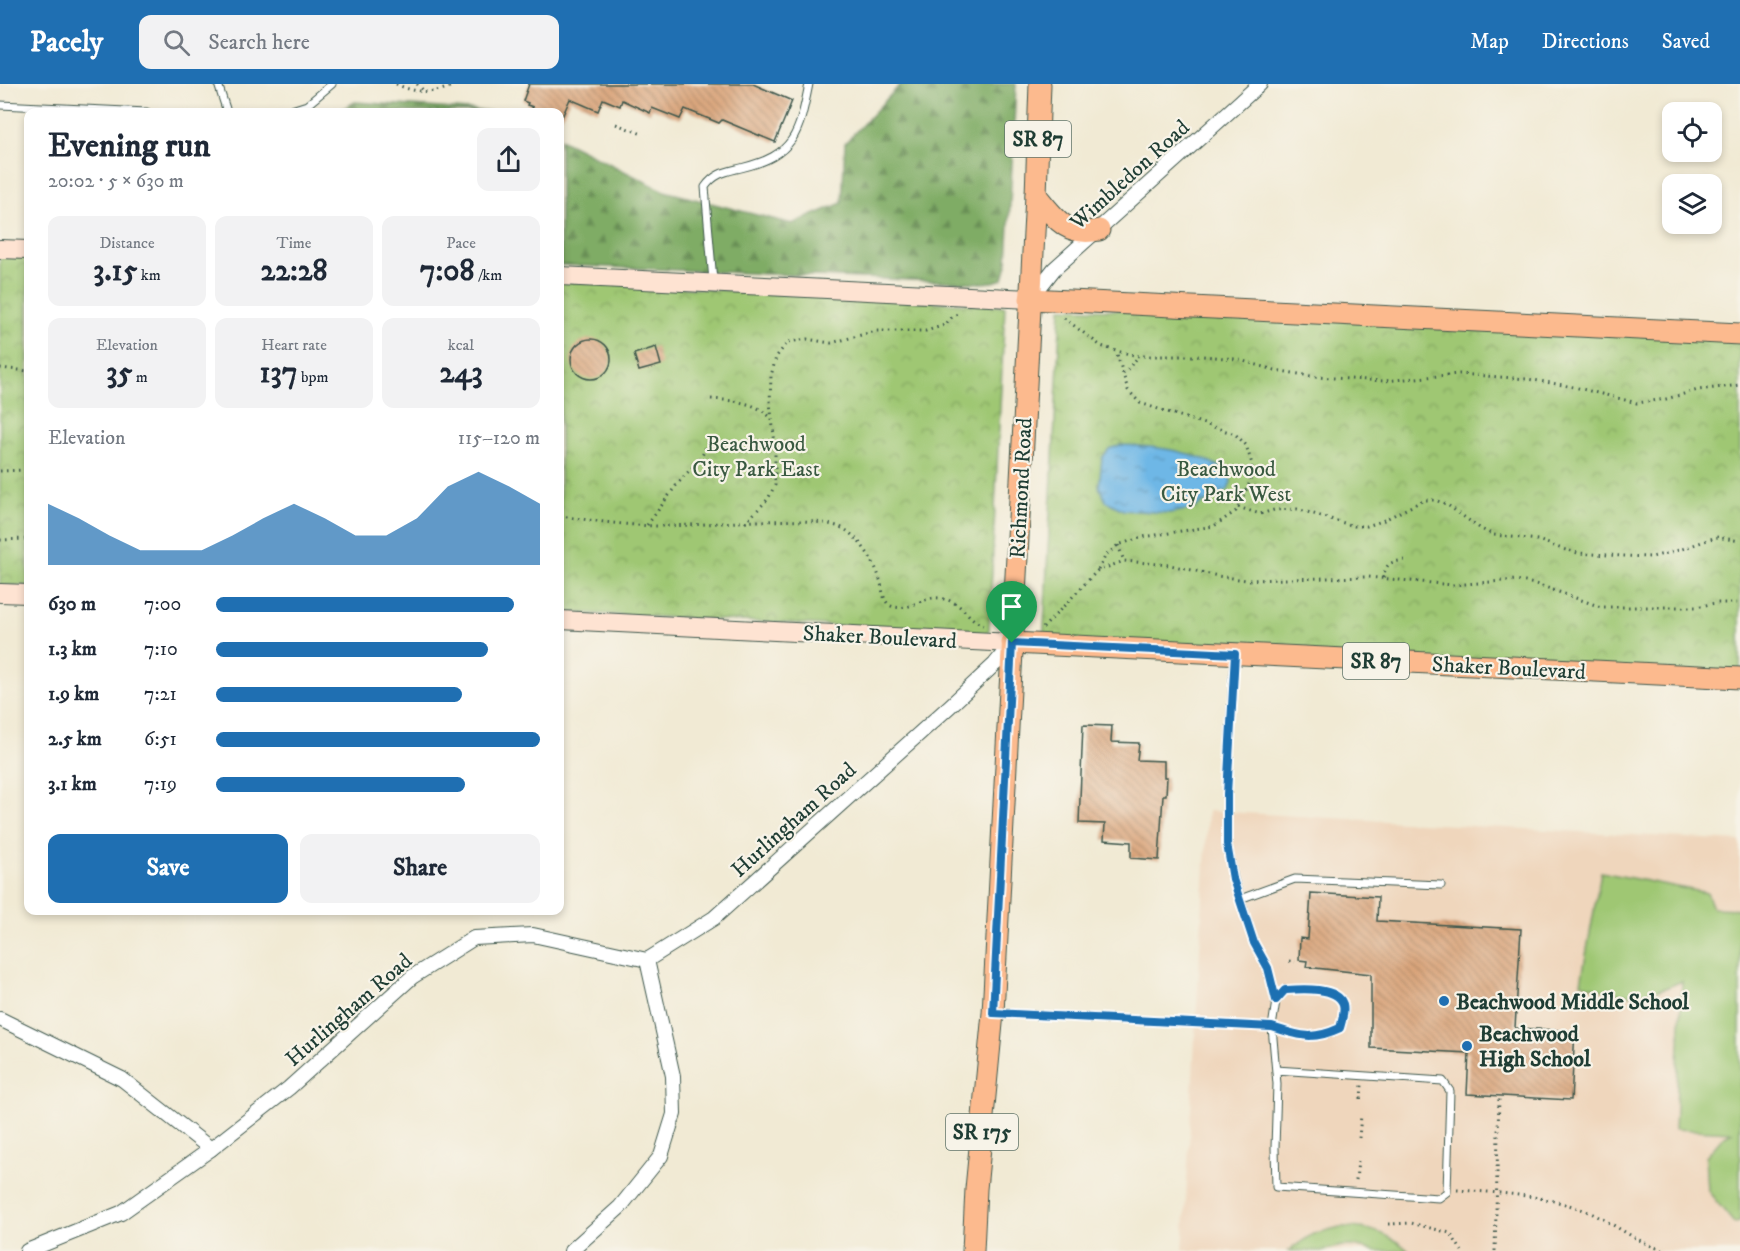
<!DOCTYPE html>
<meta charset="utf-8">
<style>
body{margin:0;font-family:"IM FELL DW Pica",serif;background:#f2f2f3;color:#1f2937;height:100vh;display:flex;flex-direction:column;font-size:22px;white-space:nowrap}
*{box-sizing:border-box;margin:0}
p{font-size:20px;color:#747a83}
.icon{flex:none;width:33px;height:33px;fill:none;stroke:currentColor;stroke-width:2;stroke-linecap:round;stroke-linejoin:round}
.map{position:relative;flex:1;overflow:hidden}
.details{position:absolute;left:24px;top:24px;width:540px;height:807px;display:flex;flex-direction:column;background:#fff;border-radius:12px;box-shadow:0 3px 9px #0003}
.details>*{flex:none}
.buttons{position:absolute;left:1662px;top:18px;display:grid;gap:12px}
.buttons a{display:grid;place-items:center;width:60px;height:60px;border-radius:12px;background:#fff;box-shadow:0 3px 9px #0003;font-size:30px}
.pin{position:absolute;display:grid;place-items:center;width:51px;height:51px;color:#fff;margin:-62px -26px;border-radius:50% 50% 50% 0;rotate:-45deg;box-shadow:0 0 6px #0007}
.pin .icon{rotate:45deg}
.round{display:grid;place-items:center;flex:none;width:63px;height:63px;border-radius:12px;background:#f2f2f3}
.head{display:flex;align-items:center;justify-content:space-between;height:102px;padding:0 24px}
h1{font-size:33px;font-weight:700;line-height:45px}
.figures{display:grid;grid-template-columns:repeat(3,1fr);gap:9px;height:102px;padding:6px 24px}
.figures div{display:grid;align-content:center;border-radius:12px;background:#f2f2f3;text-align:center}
.figures b{font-size:30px;font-weight:700}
.figures small{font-size:16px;font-weight:400}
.figures p{font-size:16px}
.chart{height:168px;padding:12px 24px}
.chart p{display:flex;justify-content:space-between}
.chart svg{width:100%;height:108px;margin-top:6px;fill:#1f6fb2;opacity:.7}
.primary-button{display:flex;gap:12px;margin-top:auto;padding:12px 24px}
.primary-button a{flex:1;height:69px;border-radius:12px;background:#1f6fb2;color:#fff;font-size:24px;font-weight:700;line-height:69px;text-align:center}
.primary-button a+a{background:#f2f2f3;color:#1f2937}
ul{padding:0 24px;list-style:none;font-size:20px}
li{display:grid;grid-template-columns:96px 72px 1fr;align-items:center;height:45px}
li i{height:15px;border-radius:8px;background:#1f6fb2}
header{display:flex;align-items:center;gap:36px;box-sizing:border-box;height:84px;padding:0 30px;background:#1f6fb2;color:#fff}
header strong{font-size:28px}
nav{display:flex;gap:33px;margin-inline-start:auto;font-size:21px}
.search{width:420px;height:54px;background:#f2f2f3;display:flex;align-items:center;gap:15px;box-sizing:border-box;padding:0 21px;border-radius:12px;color:#747a83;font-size:22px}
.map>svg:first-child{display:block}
.built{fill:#efd6bc}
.forest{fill:url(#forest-firs);stroke:#4f744c;stroke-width:1.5}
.park{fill:url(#park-crowns);stroke:#5f8254;stroke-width:1.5}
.pitch{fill:#9fc773;stroke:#5f8254;stroke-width:1.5}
.water{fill:url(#water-ripples);stroke:#467a8d;stroke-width:1.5}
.building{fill:url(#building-back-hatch)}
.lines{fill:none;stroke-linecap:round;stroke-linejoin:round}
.lane-casing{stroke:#3e574c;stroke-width:9}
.street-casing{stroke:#3e574c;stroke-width:16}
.secondary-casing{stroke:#3e574c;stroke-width:20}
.primary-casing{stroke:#3e574c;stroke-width:23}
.path{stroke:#3e574c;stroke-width:3;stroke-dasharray:1.5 4.5;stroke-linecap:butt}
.lane{stroke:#fff;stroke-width:7}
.street{stroke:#fff;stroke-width:14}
.secondary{stroke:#fee3d2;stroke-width:18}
.primary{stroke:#fcba8e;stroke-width:21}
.route-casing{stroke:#fff;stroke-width:12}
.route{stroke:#1f6fb2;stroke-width:8}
.poi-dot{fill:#1f6fb2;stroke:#f7f3e8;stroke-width:2}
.labels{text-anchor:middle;stroke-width:4.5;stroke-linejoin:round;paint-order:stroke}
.shield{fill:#f7f3e8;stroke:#60746a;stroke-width:1.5}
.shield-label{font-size:21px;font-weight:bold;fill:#1f3d34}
.street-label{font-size:22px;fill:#1f3d34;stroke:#f7f3e8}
.park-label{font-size:22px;fill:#395941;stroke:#f7f3e8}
.poi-label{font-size:22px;font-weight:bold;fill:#1f3d34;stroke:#f7f3e8;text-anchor:start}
</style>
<header>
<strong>Pacely</strong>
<div class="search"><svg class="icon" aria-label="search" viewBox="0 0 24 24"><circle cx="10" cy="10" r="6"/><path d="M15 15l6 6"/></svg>Search here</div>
<nav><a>Map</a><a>Directions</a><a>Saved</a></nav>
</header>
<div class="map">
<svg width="1740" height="1167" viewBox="0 0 1740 1167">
<defs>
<pattern id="forest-firs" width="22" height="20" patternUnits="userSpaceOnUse" patternTransform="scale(1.5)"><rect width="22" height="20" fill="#7fac65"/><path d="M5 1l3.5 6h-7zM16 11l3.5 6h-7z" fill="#678d54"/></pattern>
<pattern id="park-crowns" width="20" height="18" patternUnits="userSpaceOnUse" patternTransform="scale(1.5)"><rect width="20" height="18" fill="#9fc773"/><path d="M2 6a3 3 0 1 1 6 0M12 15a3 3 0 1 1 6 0" fill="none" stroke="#81a35f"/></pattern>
<pattern id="water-ripples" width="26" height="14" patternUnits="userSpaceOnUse" patternTransform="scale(1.5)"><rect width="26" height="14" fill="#6eb7e6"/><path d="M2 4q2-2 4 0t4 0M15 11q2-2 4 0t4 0" fill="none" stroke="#5a96bb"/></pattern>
<pattern id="building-back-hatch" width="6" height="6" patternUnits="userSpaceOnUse" patternTransform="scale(1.5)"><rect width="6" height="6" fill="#daa47a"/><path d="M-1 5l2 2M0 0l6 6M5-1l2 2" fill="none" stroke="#b08765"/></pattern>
</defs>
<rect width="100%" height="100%" fill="#f7f3e8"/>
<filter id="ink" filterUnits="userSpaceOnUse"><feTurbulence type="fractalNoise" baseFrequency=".0167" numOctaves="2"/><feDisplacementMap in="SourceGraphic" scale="12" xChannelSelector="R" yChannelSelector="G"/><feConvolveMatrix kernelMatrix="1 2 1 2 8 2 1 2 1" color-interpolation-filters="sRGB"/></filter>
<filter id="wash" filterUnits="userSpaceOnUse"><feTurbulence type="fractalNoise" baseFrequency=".008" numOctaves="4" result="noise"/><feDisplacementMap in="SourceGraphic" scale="24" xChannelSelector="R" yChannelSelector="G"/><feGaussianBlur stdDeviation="1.35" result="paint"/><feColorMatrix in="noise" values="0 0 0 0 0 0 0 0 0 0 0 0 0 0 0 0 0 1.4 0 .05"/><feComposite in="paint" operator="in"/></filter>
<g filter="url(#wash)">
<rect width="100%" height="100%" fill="#f1ead4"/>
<!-- built -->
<polygon class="built" points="1208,727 1740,757 1740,1167 1183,1167"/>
<!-- forest -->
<g class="forest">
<polygon points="901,0 1016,0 1007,180 1003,195 993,198 982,199 560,181 560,55 664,107 792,140 842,119 845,59"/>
<polygon points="355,18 496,28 337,28"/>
</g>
<!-- park -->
<g class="park">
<polygon points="0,170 28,172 28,502 0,501"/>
<polygon points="560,197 1005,222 989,546 986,549 560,528"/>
<polygon points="1061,224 1740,250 1740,594 1043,560"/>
</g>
<!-- pitch -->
<g class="pitch">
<path d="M1601 788 1707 809 1713 824 1740 825V1138L1734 1139 1708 1107 1706 1073 1723 1053 1732 1048 1675 1045 1682 897C1643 915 1621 914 1581 899Z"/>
<path d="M1340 1143C1366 1142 1390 1149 1409 1167H1376L1353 1162H1342L1321 1167H1288L1313 1150Z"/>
</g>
<!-- water -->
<path class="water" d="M1120 361C1158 362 1196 367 1229 388L1231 398 1228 406 1192 425 1169 429 1123 426 1106 417 1099 403 1102 374 1109 365Z"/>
<g id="blocks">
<!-- building -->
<g class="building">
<polygon points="529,0 753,0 792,17 775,58 722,36 719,39 685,25 680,35 652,24 650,29 622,16 620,22 603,15 598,27 570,15 562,33 560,32 560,28 544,28 532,25 533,23 527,21 528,19 523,17"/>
<circle cx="591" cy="275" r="20"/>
<polygon points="656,263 661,281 639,287 634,270"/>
<polygon points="1083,641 1112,642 1111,658 1139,659 1137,676 1164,677 1164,693 1167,693 1166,711 1163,711 1159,776 1131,774 1131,758 1104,756 1105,740 1079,739"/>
<polygon points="1311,809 1378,813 1377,837 1521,845 1515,944 1575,947 1571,1016 1467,1010 1469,969 1371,964 1371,890 1306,883 1307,877 1299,876 1300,854 1308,855"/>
</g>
</g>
</g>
<g filter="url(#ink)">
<use href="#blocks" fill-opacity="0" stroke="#3e574c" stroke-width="1.5"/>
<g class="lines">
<defs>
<g id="lane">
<polyline points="218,0 227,28"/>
<polyline points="0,21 147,28"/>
<polyline points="285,28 307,21 332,0"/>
<path d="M713 197 705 103C715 89 725 88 741 84 795 71 799 50 809 0"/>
<polyline points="1234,572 1227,710 1227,760 1234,795 1254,859 1268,884 1276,917 1272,943 1277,1000 1275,1064 1276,1103 1439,1114 1447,1108 1450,1007 1443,997 1276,986"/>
<polyline points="1240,815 1295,795 1441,801"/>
<path d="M995 929 1272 943C1300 952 1312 957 1340 944 1342 937 1346 927 1343 920 1337 902 1300 905 1285 906L1276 917"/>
</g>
<g id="street">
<polyline points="1032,213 1054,185 1260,0"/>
<polyline points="0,935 122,995 211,1065"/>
<polyline points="27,1167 121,1129 211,1065 289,1004 412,893 474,854 533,851 647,876 714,834 950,622 995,580 1012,559"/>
<polyline points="571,1167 620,1123 661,1072 674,1030 673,992 647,876"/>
</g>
<g id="secondary">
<polyline points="0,165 28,166"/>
<polyline points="560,192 1030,215"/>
<polyline points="0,509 28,510"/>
<polyline points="560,536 1012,559"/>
</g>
<g id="primary">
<path d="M1036 111C1055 134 1066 153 1099 146"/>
<polyline points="1030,215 1740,250"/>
<polyline points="1012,559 1740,594"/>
<polyline points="973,1167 976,1105 993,929 1036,111 1040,0"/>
</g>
</defs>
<!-- lane casing -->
<use href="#lane" class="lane-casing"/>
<!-- street casing -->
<use href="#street" class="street-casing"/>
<!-- secondary casing -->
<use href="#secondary" class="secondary-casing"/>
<!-- primary casing -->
<use href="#primary" class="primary-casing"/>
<!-- path -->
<g class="path">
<path d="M396 0C414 9 437 11 455 0"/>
<polyline points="417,0 424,7"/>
<polyline points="616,40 642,50"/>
<polyline points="1064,234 1101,262 1116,267 1139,272 1203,272 1236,275 1275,286 1316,293 1384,297 1459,290 1527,295 1574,303 1637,319 1666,315 1698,306 1740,301"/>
<polyline points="0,284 28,287"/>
<polyline points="1123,290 1139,272"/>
<path d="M711 315C734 317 755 317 772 335"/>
<polyline points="0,387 28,386"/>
<polyline points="1238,423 1260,430 1274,426 1297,425 1354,442 1367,442 1382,437 1424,416 1435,416 1446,420 1481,445 1494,451 1538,456 1562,465 1578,469 1623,472 1652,473 1679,466 1716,453 1740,457"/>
<path d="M560 432C595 437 629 442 665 442 703 442 821 427 847 447 862 458 875 478 880 496 883 505 882 514 889 521 907 530 922 512 939 514 963 517 967 535 983 541"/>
<polyline points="745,439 768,415 775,401 775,360 770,319 771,292 776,273 788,258 807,255 831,259 876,247 926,247 945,241 953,232 960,229"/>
<path d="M647 441C658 427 668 412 679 398 694 380 704 377 709 351"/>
<polyline points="0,456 28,455"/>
<polyline points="1118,461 1124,477"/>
<polyline points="1098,486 1106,471 1118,461 1143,453 1214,442 1236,427 1250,398 1252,380 1246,361 1235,350 1140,319 1128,306 1116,267"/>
<path d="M1383 494C1386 479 1390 478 1405 476"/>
<polyline points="1043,544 1097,487 1124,477 1170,481 1218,492 1246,496 1368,493 1453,501 1516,496 1539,501 1601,523 1696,523 1715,519 1740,519"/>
<polyline points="1289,877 1295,878"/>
<polyline points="1361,1015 1362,1001"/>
<polyline points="1359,1054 1361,1031"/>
<polyline points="1356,1096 1358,1077"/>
<path d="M1457 1106C1502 1109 1551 1111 1593 1130 1618 1142 1639 1160 1667 1167"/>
<polyline points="1388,1140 1411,1139 1450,1149 1462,1167"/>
<polyline points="1495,1167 1499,1012"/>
</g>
<!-- lane -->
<use href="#lane" class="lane"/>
<!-- street -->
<use href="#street" class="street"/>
<!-- secondary -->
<use href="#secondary" class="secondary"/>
<!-- primary -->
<use href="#primary" class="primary"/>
</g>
</g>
<g class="lines" filter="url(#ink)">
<defs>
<path id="route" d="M1012 559 1235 570 1227 710V760L1233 795 1254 859 1268 884 1276 916 1285 906C1300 905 1337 902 1343 920 1345 928 1342 937 1340 944 1312 957 1300 952 1272 943L993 929Z"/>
</defs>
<!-- route casing -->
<use href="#route" class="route-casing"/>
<!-- route -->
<use href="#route" class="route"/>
</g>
<!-- markers -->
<g class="poi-dot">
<circle cx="1444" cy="917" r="6"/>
<circle cx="1467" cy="962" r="6"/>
</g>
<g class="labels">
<!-- shield labels -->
<g class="shield">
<rect x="1005" y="37" width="66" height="36" rx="4.5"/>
<rect x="1343" y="559" width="66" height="36" rx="4.5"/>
<rect x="946" y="1030" width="72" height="36" rx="4.5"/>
</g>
<g class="shield-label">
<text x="1038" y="62">SR 87</text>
<text x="1376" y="584">SR 87</text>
<text x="982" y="1055">SR 175</text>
</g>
<!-- street labels -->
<g class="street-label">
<text transform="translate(1129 90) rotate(-42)" y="8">Wimbledon Road</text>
<text transform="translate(1020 404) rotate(-87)" y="8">Richmond Road</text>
<text transform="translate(880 552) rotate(3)" y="8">Shaker Boulevard</text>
<text transform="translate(1509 583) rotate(3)" y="8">Shaker Boulevard</text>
<text transform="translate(793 735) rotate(-42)" y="8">Hurlingham Road</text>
<text transform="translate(348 925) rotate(-41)" y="8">Hurlingham Road</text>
</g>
<!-- park labels -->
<g class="park-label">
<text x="756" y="367">Beachwood<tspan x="756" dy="25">City Park East</tspan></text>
<text x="1226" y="392">Beachwood<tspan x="1226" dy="25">City Park West</tspan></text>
</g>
<!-- poi labels -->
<g class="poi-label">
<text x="1456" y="925">Beachwood Middle School</text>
<text x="1479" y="957">Beachwood<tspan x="1479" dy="25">High School</tspan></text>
</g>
</g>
</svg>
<div class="buttons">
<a><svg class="icon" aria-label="locate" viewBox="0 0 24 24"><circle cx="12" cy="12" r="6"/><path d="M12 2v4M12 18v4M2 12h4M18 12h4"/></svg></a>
<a><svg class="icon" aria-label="layers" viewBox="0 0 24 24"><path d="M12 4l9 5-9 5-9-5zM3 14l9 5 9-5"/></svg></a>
</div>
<div class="pin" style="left:1012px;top:559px;background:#1e9e55"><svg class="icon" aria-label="arrive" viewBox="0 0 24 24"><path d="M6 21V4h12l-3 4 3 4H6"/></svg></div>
<section class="details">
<div class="head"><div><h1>Evening run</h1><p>20:02 · 5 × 630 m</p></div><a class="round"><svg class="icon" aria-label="share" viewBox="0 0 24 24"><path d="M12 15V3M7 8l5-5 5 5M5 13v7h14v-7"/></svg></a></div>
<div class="figures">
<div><p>Distance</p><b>3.15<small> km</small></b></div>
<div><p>Time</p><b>22:28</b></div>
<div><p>Pace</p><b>7:08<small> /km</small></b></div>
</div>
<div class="figures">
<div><p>Elevation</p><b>35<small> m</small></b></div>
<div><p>Heart rate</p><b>137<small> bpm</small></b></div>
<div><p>kcal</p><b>243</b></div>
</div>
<div class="chart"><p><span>Elevation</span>115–120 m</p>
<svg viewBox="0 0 160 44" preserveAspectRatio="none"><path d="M0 44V19L10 25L20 32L30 38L40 38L50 38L60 32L70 25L80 19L90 25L100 32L110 32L120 25L130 12L140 6L150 12L160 19V44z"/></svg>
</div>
<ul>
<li><b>630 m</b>7:00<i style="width:92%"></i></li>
<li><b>1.3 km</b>7:10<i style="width:84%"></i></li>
<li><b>1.9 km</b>7:21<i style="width:76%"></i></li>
<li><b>2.5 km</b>6:51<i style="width:100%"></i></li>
<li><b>3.1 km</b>7:19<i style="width:77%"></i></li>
</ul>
<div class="primary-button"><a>Save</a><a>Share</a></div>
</section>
</div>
